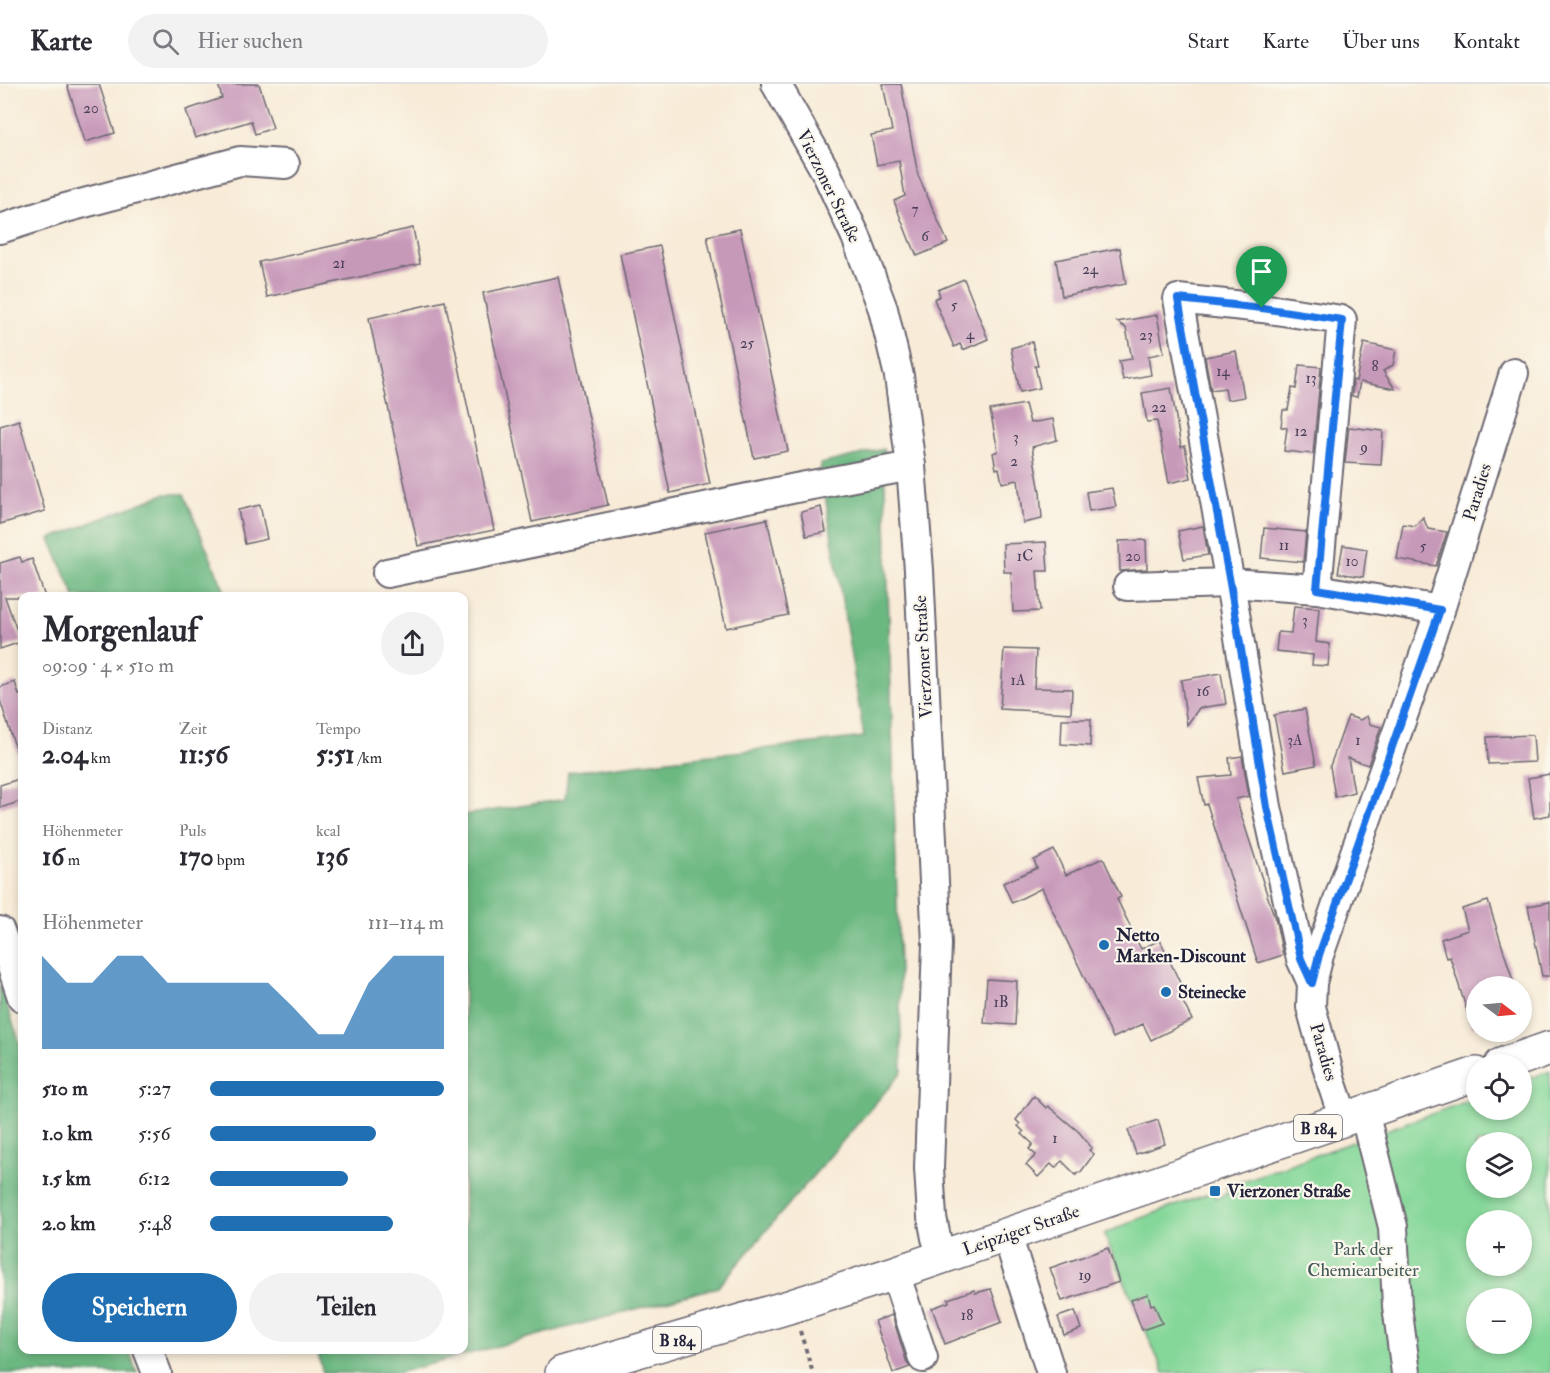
<!DOCTYPE html>
<html lang="de">
<meta charset="utf-8">
<style>
body{margin:0;font-family:"IM FELL Double Pica",serif;background:#f2f2f3;color:#2b2b33;height:100vh;display:flex;flex-direction:column;font-size:22px;white-space:nowrap}
*{box-sizing:border-box;margin:0}
p{font-size:20px;color:#7c7c81}
.icon{flex:none;width:33px;height:33px;fill:none;stroke:currentColor;stroke-width:2;stroke-linecap:round;stroke-linejoin:round}
.map{position:relative;flex:1;overflow:hidden}
.details{position:absolute;left:18px;top:508px;width:450px;height:762px;display:flex;flex-direction:column;background:#fff;border-radius:12px;box-shadow:0 3px 9px #0003}
.details>*{flex:none}
.needle{width:39px;rotate:106deg}
.buttons{position:absolute;left:1466px;top:892px;display:grid;gap:12px}
.buttons a{display:grid;place-items:center;width:66px;height:66px;border-radius:50%;background:#fff;box-shadow:0 3px 9px #0003;font-size:30px}
.pin{position:absolute;display:grid;place-items:center;width:51px;height:51px;color:#fff;margin:-62px -26px;border-radius:50% 50% 50% 0;rotate:-45deg;box-shadow:0 0 6px #0007}
.pin .icon{rotate:45deg}
.round{display:grid;place-items:center;flex:none;width:63px;height:63px;border-radius:32px;background:#f2f2f3}
.overview{display:flex;align-items:center;justify-content:space-between;height:102px;padding:0 24px}
h1{font-size:33px;font-weight:800;line-height:45px}
.metrics{display:grid;grid-template-columns:repeat(3,1fr);gap:9px;height:102px;padding:6px 24px}
.metrics div{display:grid;align-content:center}
.metrics b{font-size:26px;font-weight:800}
.metrics small{font-size:16px;font-weight:400}
.metrics p{font-size:16px}
.chart{height:168px;padding:12px 24px}
.chart p{display:flex;justify-content:space-between}
.chart svg{width:100%;height:108px;margin-top:6px;fill:#1f6fb2;opacity:.7}
.action{display:flex;gap:12px;margin-top:auto;padding:12px 24px}
.action a{flex:1;height:69px;border-radius:36px;background:#1f6fb2;color:#fff;font-size:24px;font-weight:800;line-height:69px;text-align:center}
.action a+a{background:#f2f2f3;color:#2b2b33}
ul{padding:0 24px;list-style:none;font-size:20px}
li{display:grid;grid-template-columns:96px 72px 1fr;align-items:center;height:45px}
li i{height:15px;border-radius:8px;background:#1f6fb2}
header{display:flex;align-items:center;gap:36px;box-sizing:border-box;height:84px;padding:0 30px;background:#fff;border-bottom:2px solid #e1e1e2}
header strong{font-size:28px}
nav{display:flex;gap:33px;margin-inline-start:auto;font-size:21px}
.search{width:420px;height:54px;background:#f2f2f3;display:flex;align-items:center;gap:15px;box-sizing:border-box;padding:0 21px;border-radius:33px;color:#7c7c81;font-size:22px}
.map>svg:first-child{display:block}
.green{fill:#85d799;stroke:#547c6a;stroke-width:1.5;fill-rule:evenodd}
.forest{fill:#6cb881;stroke:#476d5e;stroke-width:1.5}
.building{fill:#c799b9}
.lines{fill:none;stroke-linecap:round;stroke-linejoin:round}
.minor-casing{stroke:#6d6872;stroke-width:32}
.major-casing{stroke:#6d6872;stroke-width:36}
.path{stroke:#6d6872;stroke-width:4;stroke-dasharray:4.5 4.5;stroke-linecap:butt}
.minor{stroke:#fff;stroke-width:28}
.major{stroke:#fff;stroke-width:33}
.route-casing{stroke:#fff;stroke-width:12}
.route{stroke:#1a73e8;stroke-width:8}
.poi-dot{fill:#1f6fb2;stroke:#fbf7ec;stroke-width:2}
.labels{text-anchor:middle;stroke-width:4.5;stroke-linejoin:round;paint-order:stroke}
.number-label{font-size:15px;fill:#4b405a}
.shield{fill:#fbf7ec;stroke:#636270;stroke-width:1.5}
.shield-label{font-size:16px;font-weight:bold;fill:#22223b}
.street-label{font-size:18px;fill:#22223b;stroke:#fbf7ec}
.poi-label{font-size:18px;font-weight:bold;fill:#22223b;stroke:#fbf7ec;text-anchor:start}
.park-label{font-size:18px;fill:#405857;stroke:#fbf7ec}
</style>
<header>
<strong>Karte</strong>
<div class="search"><svg class="icon" aria-label="search" viewBox="0 0 24 24"><circle cx="10" cy="10" r="6"/><path d="M15 15l6 6"/></svg>Hier suchen</div>
<nav><a>Start</a><a>Karte</a><a>Über uns</a><a>Kontakt</a></nav>
</header>
<div class="map">
<svg width="1550" height="1289" viewBox="0 0 1550 1289">
<rect width="100%" height="100%" fill="#fbf7ec"/>
<filter id="ink" filterUnits="userSpaceOnUse"><feTurbulence type="fractalNoise" baseFrequency=".0167" numOctaves="2"/><feDisplacementMap in="SourceGraphic" scale="12" xChannelSelector="R" yChannelSelector="G"/><feConvolveMatrix kernelMatrix="1 2 1 2 8 2 1 2 1" color-interpolation-filters="sRGB"/></filter>
<filter id="wash" filterUnits="userSpaceOnUse"><feTurbulence type="fractalNoise" baseFrequency=".008" numOctaves="4" result="noise"/><feDisplacementMap in="SourceGraphic" scale="24" xChannelSelector="R" yChannelSelector="G"/><feGaussianBlur stdDeviation="1.35" result="paint"/><feColorMatrix in="noise" values="0 0 0 0 0 0 0 0 0 0 0 0 0 0 0 0 0 1.4 0 .05"/><feComposite in="paint" operator="in"/></filter>
<g filter="url(#wash)">
<rect width="100%" height="100%" fill="#f8ebd7"/>
<!-- green -->
<path class="green" d="M1550 987V1289H1164L1104 1150 1141 1134 1214 1108 1216 1114 1228 1109 1226 1103 1476 1014V1026H1521V997ZM1476 1059H1521V1104H1476ZM1476 1137H1521V1182H1476ZM1476 1215H1521V1260H1476Z"/>
<!-- forest -->
<g class="forest">
<polygon points="884,365 902,988 718,1203 398,1289 323,1289 317,1266 464,1266 464,731 565,715 568,688 864,653 820,380"/>
<polygon points="164,410 184,410 227,513 75,513 50,455"/>
<polygon points="0,901 22,965 22,1266 129,1266 137,1289 0,1289"/>
</g>
<g id="blocks">
<!-- building -->
<g class="building">
<polygon points="67,0 99,0 115,49 85,58"/>
<polygon points="218,0 259,0 273,44 255,50 251,37 195,54 186,26 222,14"/>
<polygon points="883,0 901,0 918,91 948,159 917,172 911,158 910,158 894,117 905,112 899,77 877,81 871,51 892,47"/>
<polygon points="413,144 420,180 267,213 259,178"/>
<polygon points="740,145 788,367 754,374 707,152"/>
<polygon points="660,162 710,400 670,409 620,170"/>
<polygon points="1120,164 1126,200 1062,212 1056,176"/>
<polygon points="558,193 608,421 532,438 483,209"/>
<polygon points="964,195 988,255 963,266 960,260 954,263 934,215 940,212 938,206"/>
<polygon points="445,217 494,446 418,462 369,234"/>
<polygon points="1157,231 1164,269 1148,272 1151,291 1123,296 1119,277 1132,275 1126,244 1117,238"/>
<polygon points="1032,258 1038,282 1035,282 1040,304 1020,308 1011,264"/>
<polygon points="1364,259 1396,266 1393,281 1383,287 1395,305 1360,298 1357,313 1352,312 1353,296 1356,297"/>
<polygon points="1236,267 1244,313 1227,316 1225,304 1211,306 1205,273"/>
<polygon points="1299,281 1321,283 1313,370 1284,367 1287,344 1281,343 1283,326 1288,326 1292,304 1296,305"/>
<polygon points="1171,304 1181,363 1185,362 1191,394 1169,399 1157,337 1147,338 1142,309"/>
<polygon points="1025,320 1030,339 1053,335 1057,356 1032,363 1040,408 1042,435 1023,439 1018,396 1002,399 999,384 996,385 993,369 998,367 990,326"/>
<polygon points="19,336 45,427 0,440 0,342"/>
<polygon points="1349,343 1383,347 1381,381 1345,379"/>
<polygon points="1112,404 1116,423 1089,427 1086,408"/>
<polygon points="260,421 267,455 245,460 238,426"/>
<polygon points="821,423 826,448 806,452 801,428"/>
<polygon points="1423,433 1428,445 1447,448 1436,482 1397,475 1403,440 1415,442"/>
<polygon points="767,435 788,531 726,544 705,448"/>
<polygon points="1203,442 1208,471 1184,475 1178,447"/>
<polygon points="1264,444 1306,448 1303,478 1261,474"/>
<polygon points="1146,456 1147,485 1120,487 1119,457"/>
<polygon points="1046,458 1048,487 1037,487 1040,527 1013,528 1011,488 1004,488 1003,460"/>
<polygon points="1343,461 1367,465 1363,493 1338,489"/>
<polygon points="20,473 22,478 32,475 45,513 5,513 21,558 0,565 0,479"/>
<polygon points="1294,522 1319,524 1316,558 1330,560 1328,582 1312,581 1313,571 1276,567 1278,548 1291,549"/>
<polygon points="1004,565 1036,566 1034,604 1072,605 1071,629 1000,625"/>
<polygon points="1221,589 1226,620 1199,624 1187,641 1181,596"/>
<polygon points="15,598 19,611 22,610 22,674 19,675 0,616 0,603"/>
<polygon points="1305,625 1316,681 1285,687 1274,631"/>
<polygon points="1348,632 1360,636 1367,632 1370,640 1381,643 1368,681 1348,674 1354,708 1335,713 1330,682"/>
<polygon points="1062,635 1091,635 1090,662 1061,660"/>
<polygon points="1533,651 1535,678 1488,680 1487,653"/>
<polygon points="1242,672 1249,712 1236,715 1276,838 1283,871 1258,879 1207,720 1204,721 1198,694 1231,691 1229,674"/>
<polygon points="1550,690 1550,731 1534,734 1528,694"/>
<polygon points="22,694 22,717 0,724 0,701"/>
<polygon points="1054,766 1066,791 1103,774 1121,813 1117,815 1141,865 1160,856 1181,901 1178,908 1192,936 1151,956 1143,940 1113,954 1042,804 1012,819 1003,799 1037,784 1034,776"/>
<polygon points="1488,817 1515,903 1476,903 1476,942 1472,943 1450,873 1446,874 1441,855 1468,846 1462,825"/>
<polygon points="1550,818 1550,892 1542,892 1528,822"/>
<polygon points="987,895 1017,897 1015,941 984,939"/>
<polygon points="1034,1012 1046,1024 1048,1022 1079,1048 1092,1064 1089,1066 1094,1070 1080,1089 1078,1088 1076,1091 1062,1077 1055,1084 1051,1080 1038,1093 1026,1081 1036,1071 1029,1065 1033,1060 1022,1050 1024,1048 1018,1042 1020,1040 1016,1036"/>
<polygon points="1158,1036 1165,1060 1136,1070 1128,1046"/>
<polygon points="1108,1164 1119,1198 1062,1217 1050,1184"/>
<polygon points="991,1205 1002,1238 945,1260 932,1224 949,1218 948,1215 974,1206 975,1209"/>
<polygon points="1148,1210 1151,1221 1154,1220 1162,1239 1142,1246 1131,1216"/>
<polygon points="1075,1227 1081,1245 1064,1251 1058,1233"/>
<polygon points="892,1231 907,1279 910,1283 893,1289 875,1237"/>
</g>
</g>
</g>
<g filter="url(#ink)">
<use href="#blocks" fill-opacity="0" stroke="#6d6872" stroke-width="1.5"/>
<g class="lines">
<defs>
<g id="minor">
<polyline points="776,0 826,88 856,153 883,225 899,292 911,382 919,486 937,860 929,1084 932,1133 936,1154 943,1173"/>
<polyline points="0,145 62,125 240,77 285,80"/>
<polyline points="387,489 796,404 911,382"/>
<polyline points="1128,502 1230,499 1317,505 1440,526"/>
<polyline points="0,847 22,913"/>
<polyline points="1312,899 1301,875 1267,723 1230,499 1178,215 1262,224 1342,236 1317,505"/>
<polyline points="1364,1028 1393,1143 1397,1222 1406,1289"/>
<polyline points="1344,1035 1332,1000 1311,923 1312,899 1319,871 1440,526 1514,289"/>
<polyline points="1007,1151 1051,1289"/>
<polyline points="895,1189 923,1274"/>
<polyline points="148,1266 157,1289"/>
</g>
<g id="major">
<polyline points="1501,981 1550,964"/>
<polyline points="562,1289 792,1222 895,1189 1476,990"/>
</g>
</defs>
<!-- minor casing -->
<use href="#minor" class="minor-casing"/>
<!-- major casing -->
<use href="#major" class="major-casing"/>
<!-- path -->
<polyline class="path" points="800,1247 813,1289"/>
<!-- minor -->
<use href="#minor" class="minor"/>
<!-- major -->
<use href="#major" class="major"/>
</g>
</g>
<g class="lines" filter="url(#ink)">
<defs>
<polygon id="route" points="1178,215 1262,224 1342,236 1317,505 1440,526 1319,871 1312,899 1301,875 1267,723 1230,499"/>
</defs>
<!-- route casing -->
<use href="#route" class="route-casing"/>
<!-- route -->
<use href="#route" class="route"/>
</g>
<!-- markers -->
<g class="poi-dot">
<circle cx="1104" cy="861" r="6"/>
<circle cx="1166" cy="908" r="6"/>
<rect x="1209" y="1101" width="12" height="12" rx="3"/>
</g>
<g class="labels">
<!-- number labels -->
<g class="number-label">
<text x="91" y="29">20</text>
<text x="915" y="130">7</text>
<text x="925" y="157">6</text>
<text x="339" y="184">21</text>
<text x="1090" y="190">24</text>
<text x="954" y="226">5</text>
<text x="970" y="255">4</text>
<text x="1146" y="256">23</text>
<text x="747" y="264">25</text>
<text x="1375" y="287">8</text>
<text x="1223" y="292">14</text>
<text x="1311" y="299">13</text>
<text x="1159" y="328">22</text>
<text x="1301" y="352">12</text>
<text x="1016" y="358">3</text>
<text x="1364" y="368">9</text>
<text x="1014" y="382">2</text>
<text x="1284" y="466">11</text>
<text x="1423" y="467">5</text>
<text x="1025" y="477">1C</text>
<text x="1133" y="477">20</text>
<text x="1352" y="482">10</text>
<text x="1305" y="541">3</text>
<text x="1018" y="601">1A</text>
<text x="1203" y="612">16</text>
<text x="1295" y="661">3A</text>
<text x="1358" y="661">1</text>
<text x="1001" y="923">1B</text>
<text x="1055" y="1059">1</text>
<text x="1085" y="1196">19</text>
<text x="967" y="1236">18</text>
</g>
<!-- shield labels -->
<g class="shield">
<rect x="1294" y="1031" width="48" height="26" rx="4.5"/>
<rect x="653" y="1243" width="48" height="26" rx="4.5"/>
</g>
<g class="shield-label">
<text x="1318" y="1050">B 184</text>
<text x="677" y="1262">B 184</text>
</g>
<!-- street labels -->
<g class="street-label">
<text transform="translate(829 102) rotate(64)" y="6">Vierzoner Straße</text>
<text transform="translate(1477 408) rotate(-73)" y="6">Paradies</text>
<text transform="translate(923 573) rotate(-93)" y="6">Vierzoner Straße</text>
<text transform="translate(1324 968) rotate(74)" y="6">Paradies</text>
<text transform="translate(1021 1146) rotate(-19)" y="6">Leipziger Straße</text>
</g>
<!-- poi labels -->
<g class="poi-label">
<text x="1116" y="857">Netto<tspan x="1116" dy="21">Marken-Discount</tspan></text>
<text x="1178" y="914">Steinecke</text>
<text x="1227" y="1113">Vierzoner Straße</text>
</g>
<!-- park labels -->
<g class="park-label">
<text x="1363" y="1171">Park der<tspan x="1363" dy="21">Chemiearbeiter</tspan></text>
</g>
</g>
</svg>
<div class="buttons">
<a><svg class="needle" viewBox="-14 -14 28 28"><path d="M0-13l5 13h-10z" fill="#e53935"/><path d="M0 13l5-13h-10z" fill="#7c7c81"/></svg></a>
<a><svg class="icon" aria-label="locate" viewBox="0 0 24 24"><circle cx="12" cy="12" r="6"/><path d="M12 2v4M12 18v4M2 12h4M18 12h4"/></svg></a>
<a><svg class="icon" aria-label="layers" viewBox="0 0 24 24"><path d="M12 4l9 5-9 5-9-5zM3 14l9 5 9-5"/></svg></a>
<a>+</a>
<a>−</a>
</div>
<div class="pin" style="left:1262px;top:224px;background:#1e9e55"><svg class="icon" aria-label="arrive" viewBox="0 0 24 24"><path d="M6 21V4h12l-3 4 3 4H6"/></svg></div>
<section class="details">
<div class="overview"><div><h1>Morgenlauf</h1><p>09:09 · 4 × 510 m</p></div><a class="round"><svg class="icon" aria-label="share" viewBox="0 0 24 24"><path d="M12 15V3M7 8l5-5 5 5M5 13v7h14v-7"/></svg></a></div>
<div class="metrics">
<div><p>Distanz</p><b>2.04<small> km</small></b></div>
<div><p>Zeit</p><b>11:56</b></div>
<div><p>Tempo</p><b>5:51<small> /km</small></b></div>
</div>
<div class="metrics">
<div><p>Höhenmeter</p><b>16<small> m</small></b></div>
<div><p>Puls</p><b>170<small> bpm</small></b></div>
<div><p>kcal</p><b>136</b></div>
</div>
<div class="chart"><p><span>Höhenmeter</span>111–114 m</p>
<svg viewBox="0 0 160 44" preserveAspectRatio="none"><path d="M0 44V6L10 17L20 17L30 6L40 6L50 17L60 17L70 17L80 17L90 17L100 27L110 38L120 38L130 17L140 6L150 6L160 6V44z"/></svg>
</div>
<ul>
<li><b>510 m</b>5:27<i style="width:100%"></i></li>
<li><b>1.0 km</b>5:56<i style="width:71%"></i></li>
<li><b>1.5 km</b>6:12<i style="width:59%"></i></li>
<li><b>2.0 km</b>5:48<i style="width:78%"></i></li>
</ul>
<div class="action"><a>Speichern</a><a>Teilen</a></div>
</section>
</div>
